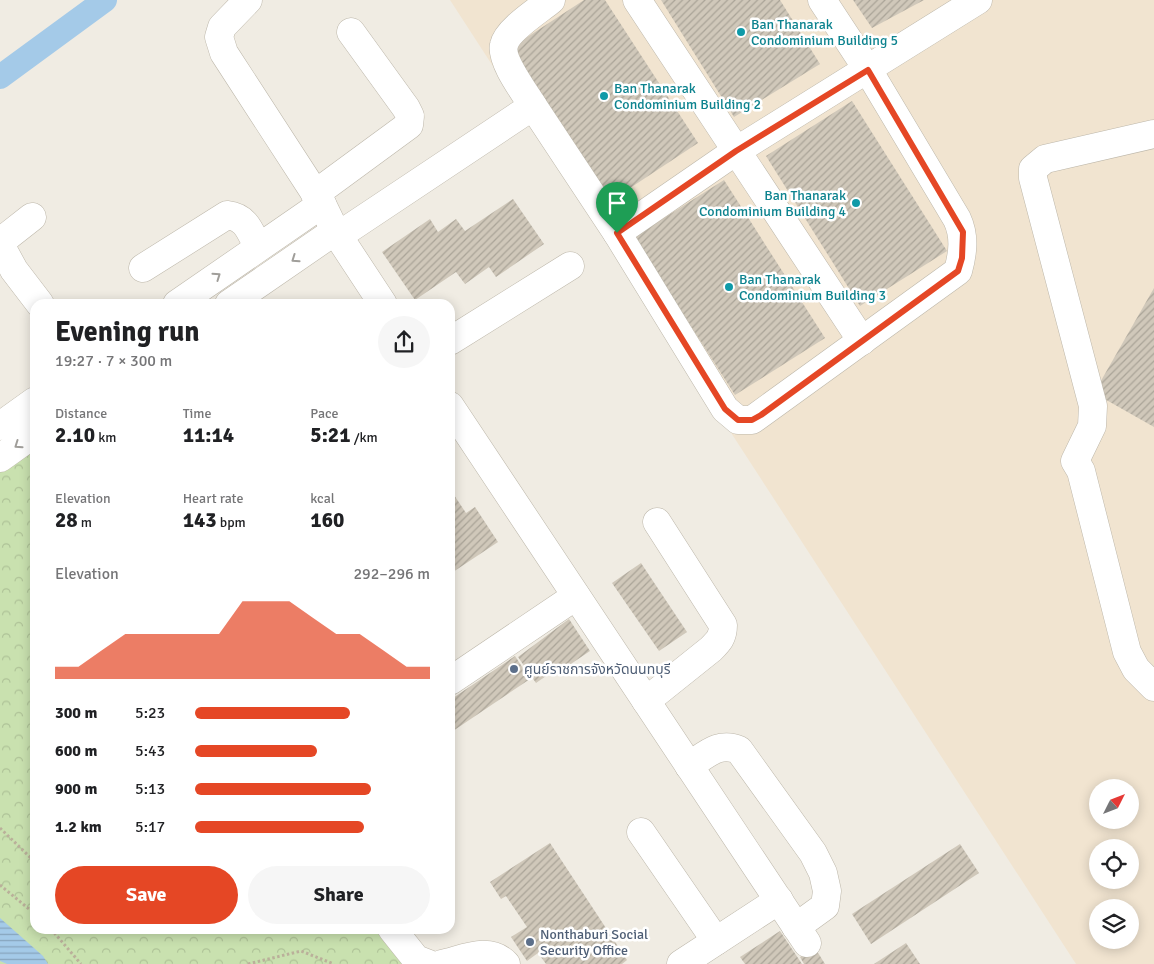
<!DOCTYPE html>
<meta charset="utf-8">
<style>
body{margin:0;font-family:Signika,"Noto Sans Thai",sans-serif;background:#f6f6f6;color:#202124;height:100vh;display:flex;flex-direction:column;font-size:19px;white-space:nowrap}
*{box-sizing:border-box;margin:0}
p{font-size:16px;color:#757577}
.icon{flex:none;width:28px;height:28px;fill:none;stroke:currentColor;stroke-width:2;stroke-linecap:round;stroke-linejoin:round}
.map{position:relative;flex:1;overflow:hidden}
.panel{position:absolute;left:30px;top:299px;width:425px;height:635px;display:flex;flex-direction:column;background:#fff;border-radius:15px;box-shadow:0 2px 12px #0003}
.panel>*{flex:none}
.needle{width:32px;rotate:48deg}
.fabs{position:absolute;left:1089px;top:779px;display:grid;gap:10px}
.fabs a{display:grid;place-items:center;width:50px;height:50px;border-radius:50%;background:#fff;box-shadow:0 2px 12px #0003;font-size:25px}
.pin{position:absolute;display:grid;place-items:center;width:42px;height:42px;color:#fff;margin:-51px -21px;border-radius:50% 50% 50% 0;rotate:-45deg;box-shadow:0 0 5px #0007}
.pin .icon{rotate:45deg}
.round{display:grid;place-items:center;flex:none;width:52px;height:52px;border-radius:26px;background:#f6f6f6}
.overview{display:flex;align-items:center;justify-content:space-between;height:85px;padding:0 25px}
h1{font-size:28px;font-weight:800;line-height:38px}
.figures{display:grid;grid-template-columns:repeat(3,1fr);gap:8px;height:85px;padding:5px 25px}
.figures div{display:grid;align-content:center}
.figures b{font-size:21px;font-weight:800}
.figures small{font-size:14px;font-weight:400}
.figures p{font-size:14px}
.chart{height:140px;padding:10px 25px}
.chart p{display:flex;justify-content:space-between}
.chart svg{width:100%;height:90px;margin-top:5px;fill:#e54725;opacity:.7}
.action{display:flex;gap:10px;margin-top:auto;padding:10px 25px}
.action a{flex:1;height:58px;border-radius:30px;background:#e54725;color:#fff;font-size:20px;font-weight:800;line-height:58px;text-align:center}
.action a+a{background:#f6f6f6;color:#202124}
ul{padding:0 25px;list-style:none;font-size:16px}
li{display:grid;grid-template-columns:80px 60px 1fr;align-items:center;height:38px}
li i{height:12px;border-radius:6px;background:#e54725}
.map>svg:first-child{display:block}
.commercial{fill:#f1e4d0;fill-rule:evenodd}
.park{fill:url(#park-crowns)}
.water{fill:url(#water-rules)}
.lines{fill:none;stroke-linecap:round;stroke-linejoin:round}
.canal{stroke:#a4cae8;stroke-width:24}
.building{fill:url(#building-hatch)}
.minor-casing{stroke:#bdb7aa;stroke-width:29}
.path{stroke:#bab09a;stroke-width:3;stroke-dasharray:2.5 2.5;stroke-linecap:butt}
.minor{stroke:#fff;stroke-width:28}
.oneway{stroke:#a09e9a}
.route-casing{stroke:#fff;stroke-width:10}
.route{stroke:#e54725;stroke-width:6}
.culture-dot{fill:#0f9aa8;stroke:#fff;stroke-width:2}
.service-dot{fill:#5c6f8a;stroke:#fff;stroke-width:2}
.labels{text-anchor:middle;stroke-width:5;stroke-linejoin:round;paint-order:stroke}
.culture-label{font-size:14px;fill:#0d838f;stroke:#fff;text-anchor:start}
.service-label{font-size:14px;fill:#4e5e75;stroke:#fff;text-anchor:start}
</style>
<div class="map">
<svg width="1154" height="964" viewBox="0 0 1154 964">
<defs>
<pattern id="park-crowns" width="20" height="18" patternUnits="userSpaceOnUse" patternTransform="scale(1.25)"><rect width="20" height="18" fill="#c9e1af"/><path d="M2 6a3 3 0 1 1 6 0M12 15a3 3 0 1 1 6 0" fill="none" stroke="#aec297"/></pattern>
<pattern id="water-rules" width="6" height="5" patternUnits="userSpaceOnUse" patternTransform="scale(1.25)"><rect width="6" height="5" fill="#a4cae8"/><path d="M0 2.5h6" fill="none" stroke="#87a5bd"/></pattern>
<pattern id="building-hatch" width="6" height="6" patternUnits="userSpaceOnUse" patternTransform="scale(1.25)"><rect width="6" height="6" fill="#d0c8ba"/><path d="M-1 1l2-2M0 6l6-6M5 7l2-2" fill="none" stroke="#aaa498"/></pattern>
</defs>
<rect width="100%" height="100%" fill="#f0ece3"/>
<!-- commercial -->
<path class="commercial" d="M450 0H1154V964H1076ZM1098 788H1130V820H1098ZM1098 848H1130V880H1098ZM1098 908H1130V940H1098Z"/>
<!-- park -->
<polygon class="park" points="35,446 35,929 382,929 406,964 0,964 0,471"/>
<!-- water -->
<polygon class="water" points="0,918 43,956 48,964 7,964 0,961"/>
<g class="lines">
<!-- canal -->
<polyline class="canal" points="0,77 105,0"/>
</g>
<!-- building -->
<g class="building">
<polygon points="584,0 605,0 698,143 609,202 509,49"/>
<polygon points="661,0 780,0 820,64 734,117"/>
<polygon points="853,0 924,0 872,28"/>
<polygon points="852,101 947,251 860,306 766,156"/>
<polygon points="724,180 825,338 735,395 634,237"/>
<polygon points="513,199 544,244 496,277 489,267 465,284 456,272 415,300 382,252 430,219 438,232 456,219 465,231"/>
<polygon points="1154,288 1154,427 1094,393"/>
<polygon points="450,489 466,513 475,507 498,542 450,574"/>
<polygon points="641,563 687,632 659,651 612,583"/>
<polygon points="569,619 590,651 556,674 553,671 536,683 518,657"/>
<polygon points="515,656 530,679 450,733 450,700"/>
<polygon points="550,843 627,960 622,964 546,964 538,953 527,961 511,937 527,927 506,896 501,899 490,882"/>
<polygon points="960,844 979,873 871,944 852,914"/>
<polygon points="780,931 802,964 745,964 740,957"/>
<polygon points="906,943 920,964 874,964"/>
<polygon points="815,948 825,964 804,964 800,957"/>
</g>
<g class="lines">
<defs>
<g id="minor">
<polyline points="248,0 222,27 219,37 224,53 322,204 335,231 383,304"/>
<polyline points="637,0 862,341"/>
<path d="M533 106 617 233 725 409 738 420H752L958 271C963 253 965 236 957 219L868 70 822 0"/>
<polyline points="1154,134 1045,159 1033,169 1033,178 1093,406 1092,426 1075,461 1081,471 1127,652 1136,669 1154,687"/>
<polyline points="315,194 409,125 410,116 406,108 351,32"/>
<polyline points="32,217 4,239 2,248 14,270 40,304"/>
<polyline points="617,233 736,151 978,0"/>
<path d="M338 236 533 106C525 93 500 60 504 45 507 30 539 10 551 0"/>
<path d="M143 268 227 215C246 217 250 231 258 247"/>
<polyline points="177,304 322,204"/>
<polyline points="229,304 335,231"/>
<polyline points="450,341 570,266"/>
<polyline points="450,406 807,943"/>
<polyline points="0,426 35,401"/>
<polyline points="0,458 35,433"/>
<polyline points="450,681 576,596"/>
<path d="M646 701 711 649C719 641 723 637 723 625L657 522"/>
<path d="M689 766C706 755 719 741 739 750L813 853 823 873 827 891 825 906 796 927"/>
<polyline points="641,832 716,941"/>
<polyline points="392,929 416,959 429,964"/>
<path d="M442 964C464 959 489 946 506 964"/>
<polyline points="681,964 779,900"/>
</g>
</defs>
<!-- minor casing -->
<use href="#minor" class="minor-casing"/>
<!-- path -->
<g class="path">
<polyline points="0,828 35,862"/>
<polyline points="0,885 35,914"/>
<polyline points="51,929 81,964"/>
<polyline points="248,964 301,951 334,964"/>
</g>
<!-- minor -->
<use href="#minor" class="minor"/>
</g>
<!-- one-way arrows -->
<defs><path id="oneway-chevron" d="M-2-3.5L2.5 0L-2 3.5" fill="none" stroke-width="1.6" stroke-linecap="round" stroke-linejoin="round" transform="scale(1.25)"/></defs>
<g class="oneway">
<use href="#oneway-chevron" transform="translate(295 259) rotate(145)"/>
<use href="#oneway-chevron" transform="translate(217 276) rotate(-35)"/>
<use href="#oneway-chevron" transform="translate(18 445) rotate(145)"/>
</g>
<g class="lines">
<defs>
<polygon id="route" points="868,70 963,232 962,258 958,271 761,415 752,420 738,420 725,409 617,233 736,151"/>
</defs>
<!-- route casing -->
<use href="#route" class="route-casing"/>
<!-- route -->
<use href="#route" class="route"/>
</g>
<!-- markers -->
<g class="culture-dot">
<circle cx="741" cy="32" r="5"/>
<circle cx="604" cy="96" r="5"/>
<circle cx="856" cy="203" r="5"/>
<circle cx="729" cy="287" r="5"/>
</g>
<g class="service-dot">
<circle cx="514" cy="669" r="5"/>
<circle cx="530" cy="942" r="5"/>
</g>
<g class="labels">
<!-- culture labels -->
<g class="culture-label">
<text x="751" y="29">Ban Thanarak<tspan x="751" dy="16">Condominium Building 5</tspan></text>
<text x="614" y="93">Ban Thanarak<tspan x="614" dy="16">Condominium Building 2</tspan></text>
<text x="846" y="200" text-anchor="end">Ban Thanarak<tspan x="846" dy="16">Condominium Building 4</tspan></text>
<text x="739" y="284">Ban Thanarak<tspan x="739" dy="16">Condominium Building 3</tspan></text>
</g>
<!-- service labels -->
<g class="service-label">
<text x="524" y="674">ศูนย์ราชการจังหวัดนนทบุรี</text>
<text x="540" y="939">Nonthaburi Social<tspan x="540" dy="16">Security Office</tspan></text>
</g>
</g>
</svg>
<div class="fabs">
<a><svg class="needle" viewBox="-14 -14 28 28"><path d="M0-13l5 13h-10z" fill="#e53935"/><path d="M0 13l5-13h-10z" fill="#757577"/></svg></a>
<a><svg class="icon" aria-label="locate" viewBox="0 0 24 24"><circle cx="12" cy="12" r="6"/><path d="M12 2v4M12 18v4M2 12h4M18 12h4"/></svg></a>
<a><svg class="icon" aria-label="layers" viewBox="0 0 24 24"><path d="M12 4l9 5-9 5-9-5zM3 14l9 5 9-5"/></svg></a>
</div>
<div class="pin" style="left:617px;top:233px;background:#1e9e55"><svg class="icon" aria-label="arrive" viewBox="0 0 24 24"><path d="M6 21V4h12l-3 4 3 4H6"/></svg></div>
<section class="panel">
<div class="overview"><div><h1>Evening run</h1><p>19:27 · 7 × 300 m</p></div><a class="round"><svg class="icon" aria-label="share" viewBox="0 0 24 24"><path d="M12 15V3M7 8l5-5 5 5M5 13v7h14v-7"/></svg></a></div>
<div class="figures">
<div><p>Distance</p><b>2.10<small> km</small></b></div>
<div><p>Time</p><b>11:14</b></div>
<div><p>Pace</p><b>5:21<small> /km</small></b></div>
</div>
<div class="figures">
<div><p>Elevation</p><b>28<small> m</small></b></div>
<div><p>Heart rate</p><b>143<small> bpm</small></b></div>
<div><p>kcal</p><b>160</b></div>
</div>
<div class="chart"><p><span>Elevation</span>292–296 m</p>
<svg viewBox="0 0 160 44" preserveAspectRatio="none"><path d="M0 44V38L10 38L20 30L30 22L40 22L50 22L60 22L70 22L80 6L90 6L100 6L110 14L120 22L130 22L140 30L150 38L160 38V44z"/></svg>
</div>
<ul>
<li><b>300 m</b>5:23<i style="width:66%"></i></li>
<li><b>600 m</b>5:43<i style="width:52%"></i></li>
<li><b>900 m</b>5:13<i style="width:75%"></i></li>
<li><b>1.2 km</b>5:17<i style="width:72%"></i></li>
</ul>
<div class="action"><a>Save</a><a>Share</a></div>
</section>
</div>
